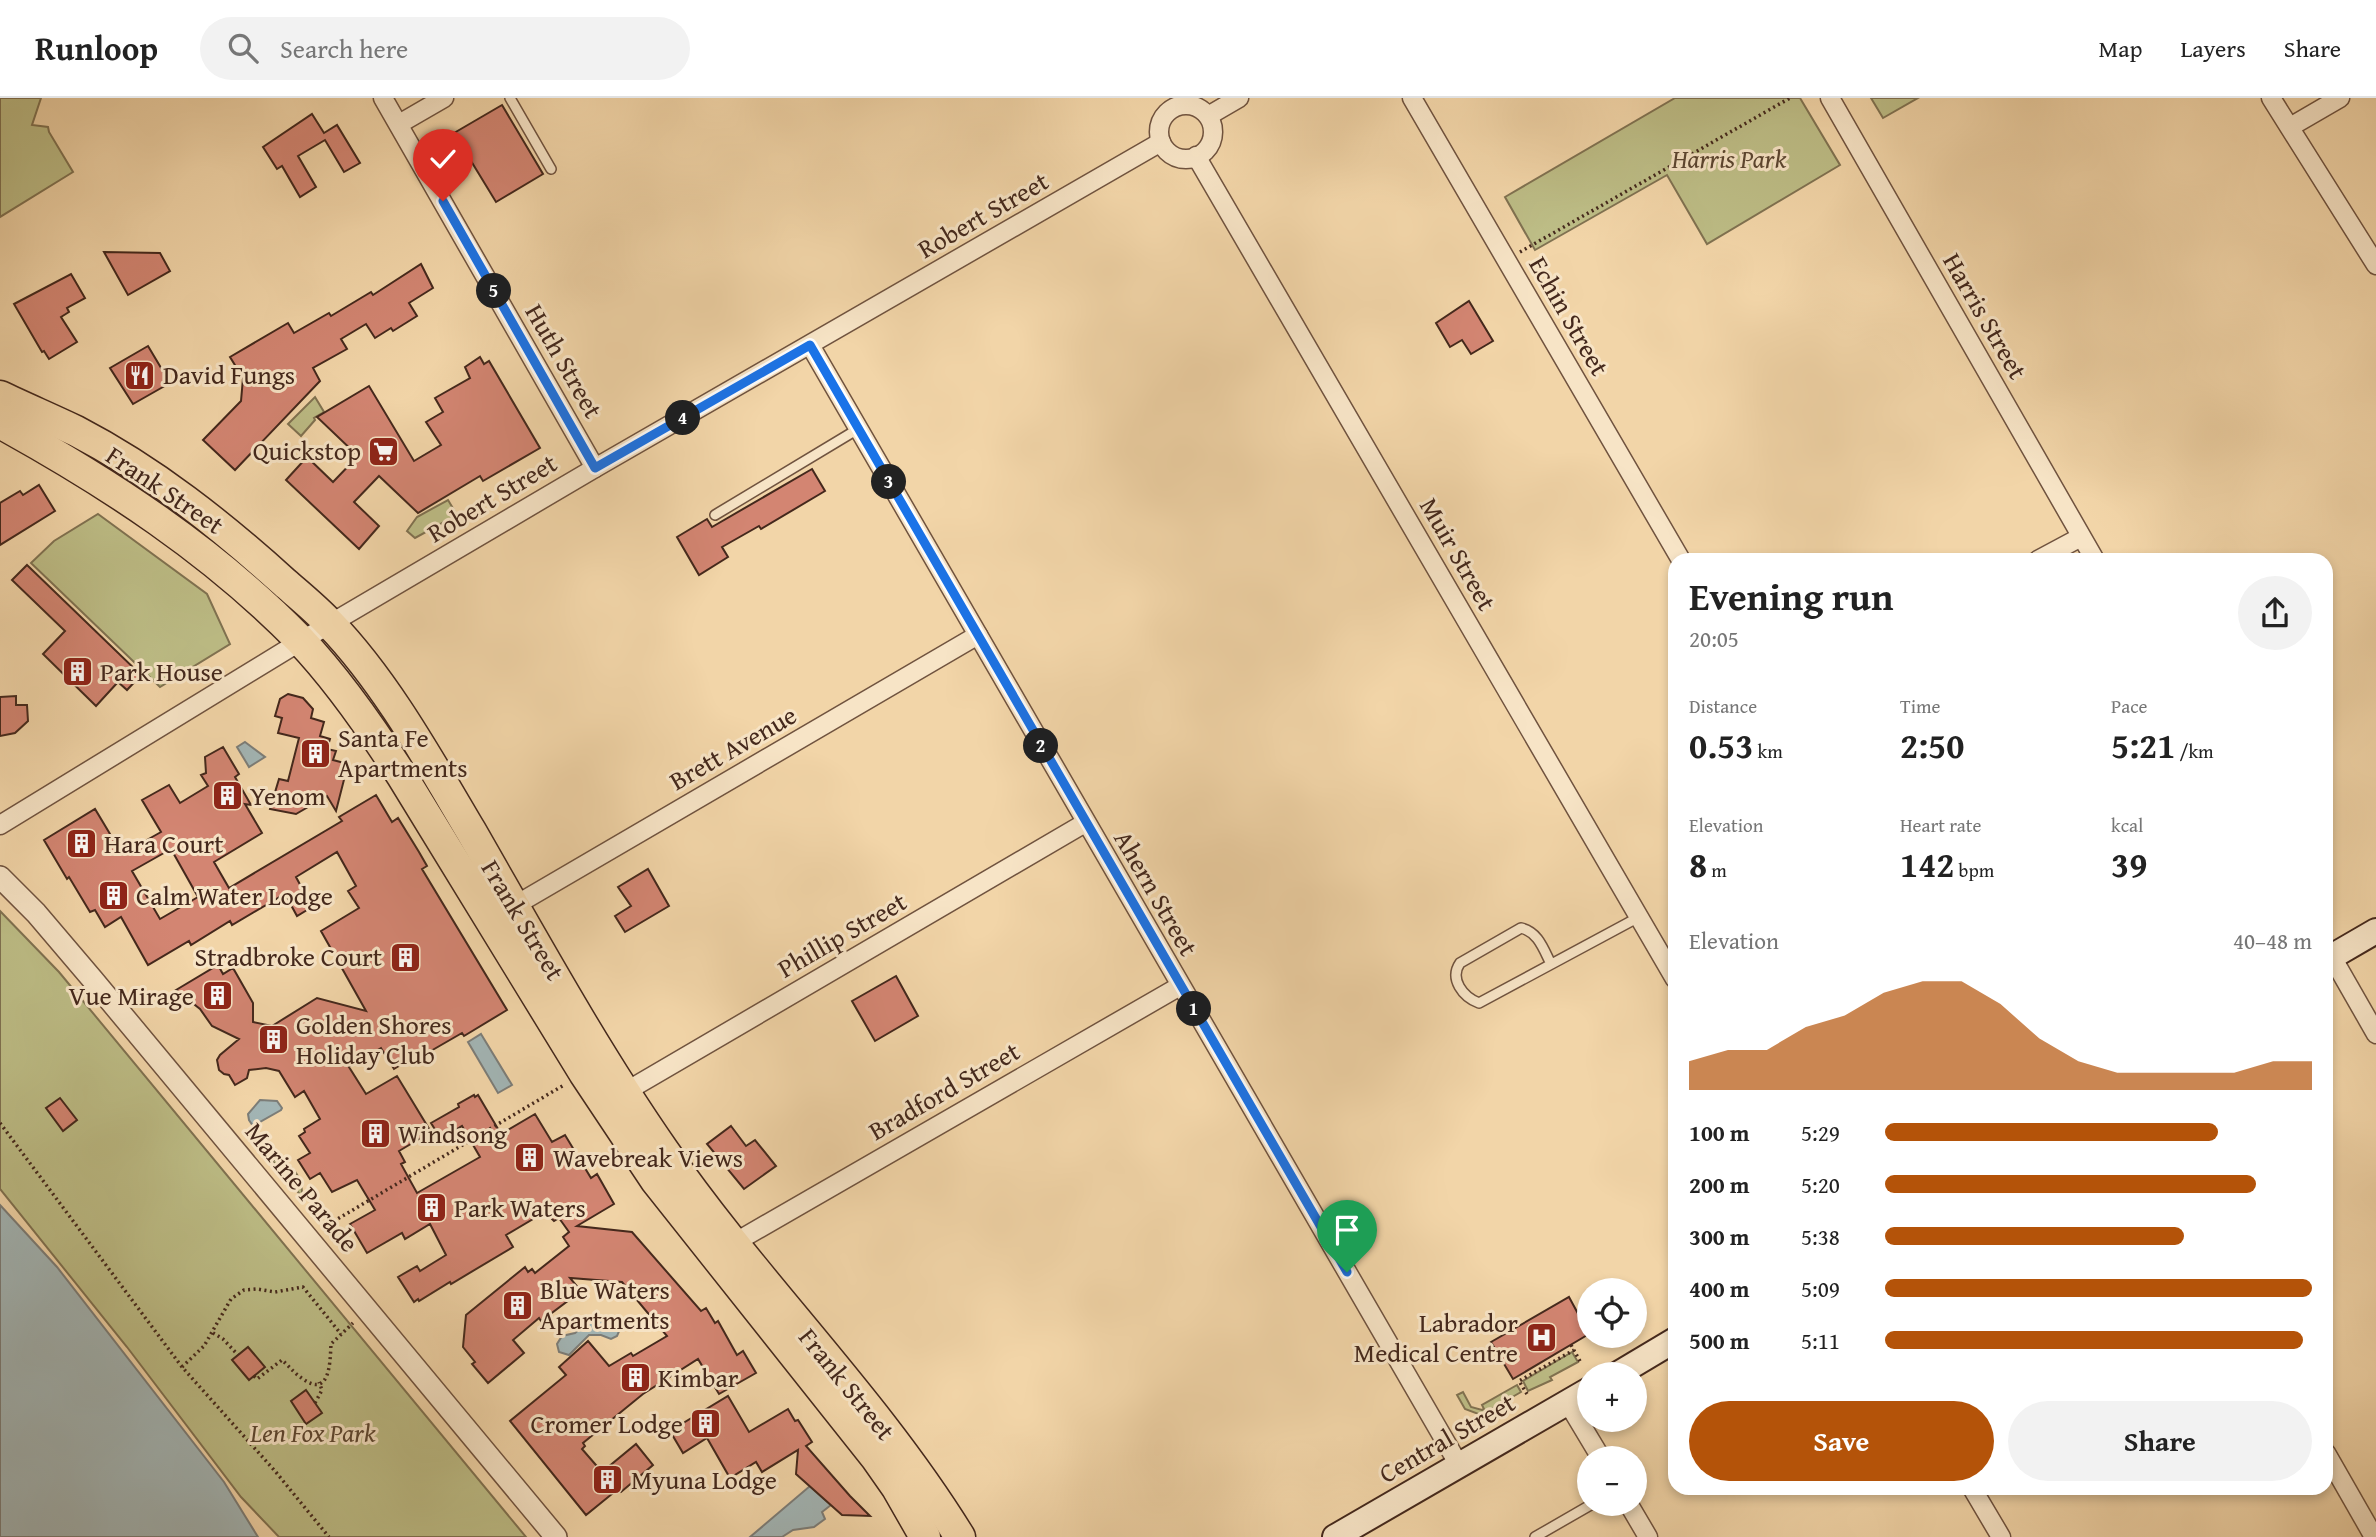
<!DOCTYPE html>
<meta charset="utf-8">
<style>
body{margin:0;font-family:"Gentium Book Plus",serif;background:#f2f2f2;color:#222;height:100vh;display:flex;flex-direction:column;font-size:26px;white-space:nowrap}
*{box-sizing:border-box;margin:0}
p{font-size:23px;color:#767676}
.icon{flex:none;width:38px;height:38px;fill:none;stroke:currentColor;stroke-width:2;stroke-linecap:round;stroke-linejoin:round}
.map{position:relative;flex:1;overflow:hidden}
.panel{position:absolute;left:1668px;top:455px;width:665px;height:942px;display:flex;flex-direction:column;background:#fff;border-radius:21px;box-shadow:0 4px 10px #0003}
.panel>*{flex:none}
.tools{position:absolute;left:1577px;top:1180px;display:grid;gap:14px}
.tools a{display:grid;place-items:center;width:70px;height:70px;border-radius:50%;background:#fff;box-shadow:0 4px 10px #0003;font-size:35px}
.pin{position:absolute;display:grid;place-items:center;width:60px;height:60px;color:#fff;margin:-72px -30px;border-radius:50% 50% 50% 0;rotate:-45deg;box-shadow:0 0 7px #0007}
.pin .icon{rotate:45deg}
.km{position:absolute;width:35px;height:35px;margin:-18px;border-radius:50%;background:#222;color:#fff;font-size:19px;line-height:35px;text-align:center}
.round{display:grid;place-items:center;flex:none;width:74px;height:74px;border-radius:37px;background:#f2f2f2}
.summary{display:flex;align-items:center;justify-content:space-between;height:119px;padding:0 21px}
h1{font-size:38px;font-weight:600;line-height:52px}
.stats{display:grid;grid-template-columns:repeat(3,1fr);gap:10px;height:119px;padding:7px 21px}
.stats div{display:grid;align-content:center}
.stats b{font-size:35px;font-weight:600}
.stats small{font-size:19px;font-weight:400}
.stats p{font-size:19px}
.chart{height:196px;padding:14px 21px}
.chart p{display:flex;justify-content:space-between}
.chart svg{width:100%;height:126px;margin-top:7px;fill:#b45309;opacity:.7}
.action{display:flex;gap:14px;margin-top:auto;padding:14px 21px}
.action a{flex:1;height:80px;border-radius:42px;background:#b45309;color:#fff;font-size:28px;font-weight:600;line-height:80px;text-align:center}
.action a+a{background:#f2f2f2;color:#222}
ul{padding:0 21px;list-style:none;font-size:23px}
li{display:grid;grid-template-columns:112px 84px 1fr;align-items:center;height:52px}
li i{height:18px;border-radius:9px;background:#b45309}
header{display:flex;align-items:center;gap:42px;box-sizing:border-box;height:98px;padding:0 35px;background:#fff;border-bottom:2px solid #e0e0e0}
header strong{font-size:33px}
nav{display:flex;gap:38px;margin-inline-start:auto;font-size:24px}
.search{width:490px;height:63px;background:#f2f2f2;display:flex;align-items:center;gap:18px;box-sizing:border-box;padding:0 24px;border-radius:38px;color:#767676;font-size:26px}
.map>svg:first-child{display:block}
.green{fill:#bdbd86;stroke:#807251;stroke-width:2}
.water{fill:#a2b5b5;stroke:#7c7d78;stroke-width:2}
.building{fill:#d38572;stroke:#44281c;stroke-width:2;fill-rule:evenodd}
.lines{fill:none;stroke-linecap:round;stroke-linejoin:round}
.service-casing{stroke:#70533f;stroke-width:12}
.minor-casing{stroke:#70533f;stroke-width:21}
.tertiary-casing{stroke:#70533f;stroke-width:24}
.secondary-casing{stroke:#44281c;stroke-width:28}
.trunk-casing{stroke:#44281c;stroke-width:33}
.path{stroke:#44281c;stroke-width:3.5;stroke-dasharray:2 3.5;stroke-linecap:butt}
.service{stroke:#f7e4c6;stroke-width:9}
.minor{stroke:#f7e4c6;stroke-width:18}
.tertiary{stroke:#f7e4c6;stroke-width:21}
.secondary{stroke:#f7e4c6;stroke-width:24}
.trunk{stroke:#f2d5a8;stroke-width:30}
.route-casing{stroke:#fff;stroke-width:14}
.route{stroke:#1a73e8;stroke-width:9}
.labels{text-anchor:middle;stroke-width:6;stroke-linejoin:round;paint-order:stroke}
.park-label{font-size:26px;font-style:italic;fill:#5c4631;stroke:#f7e4c6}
.street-label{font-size:26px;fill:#44281c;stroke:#f7e4c6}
.poi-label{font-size:26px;fill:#44281c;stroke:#f7e4c6;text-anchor:start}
</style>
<header>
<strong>Runloop</strong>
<div class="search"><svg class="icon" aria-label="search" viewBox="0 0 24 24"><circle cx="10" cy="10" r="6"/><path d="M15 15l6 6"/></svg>Search here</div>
<nav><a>Map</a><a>Layers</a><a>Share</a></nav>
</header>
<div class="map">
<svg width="2376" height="1439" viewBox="0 0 2376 1439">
<rect width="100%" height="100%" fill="#f2d5a8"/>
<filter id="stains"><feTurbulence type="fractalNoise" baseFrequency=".00286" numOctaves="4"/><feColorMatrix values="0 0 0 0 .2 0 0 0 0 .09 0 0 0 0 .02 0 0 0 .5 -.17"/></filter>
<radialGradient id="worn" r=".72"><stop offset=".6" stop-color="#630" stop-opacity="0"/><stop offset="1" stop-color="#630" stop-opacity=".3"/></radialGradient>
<!-- green -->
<g class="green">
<polygon points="0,0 41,0 32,27 48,29 49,34 73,74 0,119"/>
<polygon points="1675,0 1800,0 1840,67 1707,146 1667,77 1535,152 1505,99"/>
<polygon points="1871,0 1918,0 1883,20"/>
<polygon points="315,299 324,314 314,320 315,322 301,338 288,326"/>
<polygon points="448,402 457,417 415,440 407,433 417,419"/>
<polygon points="98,416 207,496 230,546 160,589 31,465 54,443"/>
<polygon points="0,813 59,874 526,1439 279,1439 241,1399 127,1249 0,1091"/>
<path d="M271 1061C292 1065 303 1077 302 1099Z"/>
<polygon points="1572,1254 1578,1264 1550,1279 1552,1282 1528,1293 1523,1283"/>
<polygon points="1517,1287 1521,1294 1481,1317 1465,1311 1457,1297 1463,1294 1471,1309 1482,1312 1484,1311 1482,1307"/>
</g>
<!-- water -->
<g class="water">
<polygon points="245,644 265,659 249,669 237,649"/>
<polygon points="481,936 512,987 498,995 468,944"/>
<polygon points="260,1002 277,1003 282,1010 281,1012 253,1028 249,1022 248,1016"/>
<polygon points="0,1107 57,1169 224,1384 258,1439 0,1439"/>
<polygon points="597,1221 606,1224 615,1224 620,1231 617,1238 611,1241 601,1237 589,1237 569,1257 559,1254 557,1246 562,1238 575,1235 589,1223"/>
<polygon points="810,1388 831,1407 822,1414 825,1421 814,1429 793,1432 782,1439 750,1439"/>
</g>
<!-- building -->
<g class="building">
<polygon points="502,7 543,76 496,104 454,35"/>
<polygon points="312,16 324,35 337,27 360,65 344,74 325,42 298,58 316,89 300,99 282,68 277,71 263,49"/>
<polygon points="104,154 160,155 170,173 128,197"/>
<polygon points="421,166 433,190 409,205 417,218 393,233 391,230 375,240 366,226 341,241 347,251 313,270 320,283 235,372 203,342 241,303 243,280 230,259 288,225 294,235 329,215 331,218 371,194 373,197"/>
<polygon points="71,176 85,200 67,210 69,214 61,219 77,244 49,261 44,253 42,254 14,206"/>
<polygon points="1469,203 1493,243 1471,256 1462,242 1450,249 1436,225"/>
<polygon points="148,248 170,285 133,306 110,270"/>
<polygon points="480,259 484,266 489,263 540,350 483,383 480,378 418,415 379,378 354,404 379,428 359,451 286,382 307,359 333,384 358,358 317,319 369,288 414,363 441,347 426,324 443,314 435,300 470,280 465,269"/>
<polygon points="812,371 825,393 761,431 759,428 722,449 728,459 699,477 677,439 707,421 712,429"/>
<polygon points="39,387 55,413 0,447 0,405 20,393 23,397"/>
<polygon points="27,467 141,577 127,592 118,584 96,608 43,556 65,533 12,482"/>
<polygon points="288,596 303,600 313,611 311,620 324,624 320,638 330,641 327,651 336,653 333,662 348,666 336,713 327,698 296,716 270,711 279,681 288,683 299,640 278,635 282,620 275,618 280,601"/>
<polygon points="16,598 16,607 27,607 28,623 15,635 0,638 0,599"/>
<path d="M223 649 239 676 235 679 251 707 245 706 262 735 214 764 229 790 342 723 339 719 376 697 392 724 398 720 419 754 427 768 422 771 507 912 464 938 462 935 429 954 427 951 394 971 381 950 349 969 366 996 397 978 431 1034 399 1053 405 1064 401 1066 417 1095 480 1059 462 1028 441 1041 431 1025 459 1009 458 1006 474 997 475 999 478 997 501 1036 535 1016 552 1044 565 1037 591 1080 597 1076 614 1106 577 1128 632 1134 701 1213 706 1210 715 1225 718 1223 737 1257 743 1253 756 1275 719 1296 698 1261 643 1296 583 1345 585 1348 582 1351 602 1374 636 1346 653 1367 621 1394 618 1391 586 1417 510 1323 566 1277 559 1269 588 1243 609 1268 631 1255 633 1258 667 1238 622 1184 570 1180 581 1193 541 1223 539 1220 513 1242 524 1255 488 1285 472 1266 475 1264 463 1249 466 1217 525 1169 528 1174 532 1171 535 1175 569 1148 563 1139 569 1134 559 1120 554 1123 545 1114 506 1137 513 1149 451 1186 450 1184 419 1203 418 1201 414 1204 398 1179 417 1168 420 1173 446 1157 430 1126 405 1141 402 1135 367 1155 350 1126 375 1112 357 1082 332 1094 320 1075 310 1081 298 1062 310 1055 299 1038 305 1034 304 1031 320 1021 304 993 295 999 279 973 266 970 249 972 247 980 235 987 229 977 224 976 219 972 217 962 220 957 239 941 212 928 200 911 176 892 218 867 223 876 233 870 253 905V924L272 928 317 900 366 913 321 833 359 810 348 793 356 788 337 754 296 779 312 809 297 818 285 796 232 827 230 823 191 847 189 843 148 867 121 819 105 829 95 812 90 814 69 779 67 781 44 742 95 711 122 756 161 734 142 702 169 687 180 705 208 688 201 677 206 675 205 659ZM171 751 198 799 160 821 132 773Z"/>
<polygon points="648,771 669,808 625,834 615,818 631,808 618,789"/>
<polygon points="896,878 918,918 875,943 852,903"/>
<polygon points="60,1000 77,1022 63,1033 46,1010"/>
<polygon points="731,1028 746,1048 755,1042 776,1068 744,1091 707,1046"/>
<polygon points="1569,1199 1589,1236 1513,1281 1491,1244"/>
<polygon points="248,1249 265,1269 249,1282 232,1262"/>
<polygon points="306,1292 322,1315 306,1326 291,1303"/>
<polygon points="728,1298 749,1334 788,1311 795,1323 798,1322 812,1344 806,1348 850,1398 870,1418 842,1417 796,1376 798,1352 762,1374 756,1364 730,1380 707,1340 683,1355 670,1333"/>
</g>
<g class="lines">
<defs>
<g id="service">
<polyline points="510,0 551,71"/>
<polyline points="715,417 858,331"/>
<path d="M1551 866C1543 850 1538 834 1521 830L1460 865C1449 881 1463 899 1479 905L1639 819"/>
<polyline points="1535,1439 1594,1405"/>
</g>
<g id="minor">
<polyline points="383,0 595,370"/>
<polyline points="1412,0 1681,462"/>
<polyline points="1830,0 2095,462"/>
<polyline points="2271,0 2376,167"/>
<circle cx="1186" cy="34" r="27"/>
<polyline points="1208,18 1239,0"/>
<polyline points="399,26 444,0"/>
<polyline points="2290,29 2340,0"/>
<polyline points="1196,58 1675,881"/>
<polyline points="810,247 1459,1367"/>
<polyline points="2038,462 2081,439"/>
<polyline points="0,727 301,543 595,370 1161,44"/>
<polyline points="514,808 978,537"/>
<polyline points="2332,859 2376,936"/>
<polyline points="625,994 1085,725"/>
<polyline points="734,1145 1180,888"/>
<polyline points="1568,1305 1601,1360"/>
<polyline points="2326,1355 2374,1439"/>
<polyline points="1972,1390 2001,1439"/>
<polyline points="1628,1405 1648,1439"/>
</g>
<polyline id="tertiary" points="0,779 36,815 93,882 556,1439"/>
<g id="secondary">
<polyline points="2326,862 2376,833"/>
<polyline points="1618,1276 1675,1242"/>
<polyline points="1335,1439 1589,1292"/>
</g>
<g id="trunk">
<path d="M0 298C25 310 51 321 76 333 153 373 221 427 285 485 300 498 316 511 330 526 386 584 430 664 471 733 533 841 593 951 664 1053 756 1186 875 1301 960 1439"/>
<path d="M0 325C109 385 213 453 300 542 339 583 372 631 402 678L584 975 656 1083 876 1360 897 1390 925 1439"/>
</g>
</defs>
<!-- service casing -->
<use href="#service" class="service-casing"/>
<!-- minor casing -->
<use href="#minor" class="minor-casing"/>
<!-- tertiary casing -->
<use href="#tertiary" class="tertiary-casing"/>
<!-- secondary casing -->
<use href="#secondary" class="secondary-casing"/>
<!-- trunk casing -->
<use href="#trunk" class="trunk-casing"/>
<!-- path -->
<g class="path">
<polyline points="1520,154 1790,0"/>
<polyline points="0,1025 182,1269 275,1373 329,1439"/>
<polyline points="324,1129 564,987"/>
<polyline points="213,1235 223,1241 238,1257"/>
<polyline points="1571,1247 1581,1265"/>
<polyline points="182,1269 204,1248 231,1201 244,1192 257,1191 275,1194 303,1189 341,1236"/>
<path d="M254 1278 257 1281 282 1262C289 1268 295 1276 303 1281 331 1301 330 1261 331 1246L353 1225"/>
<polyline points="1527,1296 1519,1283 1574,1252"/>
<polyline points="315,1305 322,1292 319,1284"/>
</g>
<!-- service -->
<use href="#service" class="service"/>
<!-- minor -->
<use href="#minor" class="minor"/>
<!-- tertiary -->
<use href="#tertiary" class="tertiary"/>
<!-- secondary -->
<use href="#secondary" class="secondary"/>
<!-- trunk -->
<use href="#trunk" class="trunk"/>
</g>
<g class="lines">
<defs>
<polyline id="route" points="443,103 595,370 810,247 1347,1174"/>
</defs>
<!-- route casing -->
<use href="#route" class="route-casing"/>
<!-- route -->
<use href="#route" class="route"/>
</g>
<!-- icons -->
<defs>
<symbol id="restaurant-square" viewBox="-11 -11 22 22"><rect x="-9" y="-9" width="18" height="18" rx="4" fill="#8f2418" stroke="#f7e4c6"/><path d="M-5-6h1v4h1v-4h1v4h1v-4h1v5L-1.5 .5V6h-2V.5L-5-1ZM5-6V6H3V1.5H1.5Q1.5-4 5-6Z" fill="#fff"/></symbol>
<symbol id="supermarket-square" viewBox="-11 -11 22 22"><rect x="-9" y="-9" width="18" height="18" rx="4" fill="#8f2418" stroke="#f7e4c6"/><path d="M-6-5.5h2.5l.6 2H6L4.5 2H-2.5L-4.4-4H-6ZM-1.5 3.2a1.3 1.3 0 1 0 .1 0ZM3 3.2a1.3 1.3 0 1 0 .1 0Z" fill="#fff"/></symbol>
<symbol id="building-square" viewBox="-11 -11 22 22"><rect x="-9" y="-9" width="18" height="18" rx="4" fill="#8f2418" stroke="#f7e4c6"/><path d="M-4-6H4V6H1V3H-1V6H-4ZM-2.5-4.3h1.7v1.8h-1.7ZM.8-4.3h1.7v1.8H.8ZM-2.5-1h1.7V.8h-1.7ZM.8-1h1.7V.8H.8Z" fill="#fff"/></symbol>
<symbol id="hospital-square" viewBox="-11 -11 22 22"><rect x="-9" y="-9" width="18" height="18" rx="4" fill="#8f2418" stroke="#f7e4c6"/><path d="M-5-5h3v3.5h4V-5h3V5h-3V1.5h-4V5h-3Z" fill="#fff"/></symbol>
</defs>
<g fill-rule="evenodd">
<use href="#restaurant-square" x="122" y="260" width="35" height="35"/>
<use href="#supermarket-square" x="366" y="336" width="35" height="35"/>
<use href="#building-square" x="60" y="556" width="35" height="35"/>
<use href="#building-square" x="298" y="638" width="35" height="35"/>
<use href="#building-square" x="210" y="680" width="35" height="35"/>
<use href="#building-square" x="64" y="728" width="35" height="35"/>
<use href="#building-square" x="96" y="780" width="35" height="35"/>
<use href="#building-square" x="388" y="842" width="35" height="35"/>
<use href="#building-square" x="200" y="880" width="35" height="35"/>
<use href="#building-square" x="256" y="924" width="35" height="35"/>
<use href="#building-square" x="358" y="1018" width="35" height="35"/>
<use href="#building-square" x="512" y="1042" width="35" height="35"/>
<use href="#building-square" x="414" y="1092" width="35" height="35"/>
<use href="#building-square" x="500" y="1190" width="35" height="35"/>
<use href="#hospital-square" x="1524" y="1222" width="35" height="35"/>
<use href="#building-square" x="618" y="1262" width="35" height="35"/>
<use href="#building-square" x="688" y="1308" width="35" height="35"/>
<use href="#building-square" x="590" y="1364" width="35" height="35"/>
</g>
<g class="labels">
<!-- park labels -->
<g class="park-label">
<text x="1729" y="70">Harris Park</text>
<text x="313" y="1344">Len Fox Park</text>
</g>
<!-- street labels -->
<g class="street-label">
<text transform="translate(983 117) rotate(-30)" y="9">Robert Street</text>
<text transform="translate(1569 218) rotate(60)" y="9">Echin Street</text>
<text transform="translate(1985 218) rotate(60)" y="9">Harris Street</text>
<text transform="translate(564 263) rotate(60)" y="9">Huth Street</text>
<text transform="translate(165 392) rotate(34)" y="9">Frank Street</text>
<text transform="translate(492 400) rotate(-31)" y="9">Robert Street</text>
<text transform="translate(1458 456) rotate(60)" y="9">Muir Street</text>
<text transform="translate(733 650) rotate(-30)" y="9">Brett Avenue</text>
<text transform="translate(1156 795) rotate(60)" y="9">Ahern Street</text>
<text transform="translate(523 822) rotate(59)" y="9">Frank Street</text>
<text transform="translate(842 837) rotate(-30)" y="9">Phillip Street</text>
<text transform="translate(944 993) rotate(-30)" y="9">Bradford Street</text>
<text transform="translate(302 1089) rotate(50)" y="9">Marine Parade</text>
<text transform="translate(847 1286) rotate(51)" y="9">Frank Street</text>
<text transform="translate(1447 1340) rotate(-30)" y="9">Central Street</text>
</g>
<!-- poi labels -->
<g class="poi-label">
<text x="163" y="286">David Fungs</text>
<text x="361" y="362" text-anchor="end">Quickstop</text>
<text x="100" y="583">Park House</text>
<text x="338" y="649">Santa Fe<tspan x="338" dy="30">Apartments</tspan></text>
<text x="250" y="707">Yenom</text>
<text x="104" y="755">Hara Court</text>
<text x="136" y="807">Calm Water Lodge</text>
<text x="382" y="868" text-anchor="end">Stradbroke Court</text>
<text x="194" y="907" text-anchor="end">Vue Mirage</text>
<text x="296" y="936">Golden Shores<tspan x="296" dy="30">Holiday Club</tspan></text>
<text x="398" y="1045">Windsong</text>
<text x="553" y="1069">Wavebreak Views</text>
<text x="454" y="1119">Park Waters</text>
<text x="540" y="1201">Blue Waters<tspan x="540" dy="30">Apartments</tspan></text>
<text x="1518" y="1234" text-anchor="end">Labrador<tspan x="1518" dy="30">Medical Centre</tspan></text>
<text x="658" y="1289">Kimbar</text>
<text x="683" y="1335" text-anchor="end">Cromer Lodge</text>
<text x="631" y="1391">Myuna Lodge</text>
</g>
</g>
<rect width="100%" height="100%" filter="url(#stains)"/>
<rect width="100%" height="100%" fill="url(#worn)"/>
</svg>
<div class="tools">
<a><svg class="icon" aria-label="locate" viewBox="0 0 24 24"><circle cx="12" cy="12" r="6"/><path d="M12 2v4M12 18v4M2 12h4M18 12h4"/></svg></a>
<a>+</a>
<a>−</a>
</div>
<div class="pin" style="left:1347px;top:1174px;background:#1e9e55"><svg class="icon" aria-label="arrive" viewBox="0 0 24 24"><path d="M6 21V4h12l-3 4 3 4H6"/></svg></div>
<div class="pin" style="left:443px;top:103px;background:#d93025"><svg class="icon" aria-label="check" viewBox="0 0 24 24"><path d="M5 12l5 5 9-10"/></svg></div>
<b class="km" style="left:1194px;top:911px">1</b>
<b class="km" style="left:1041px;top:648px">2</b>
<b class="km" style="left:889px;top:384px">3</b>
<b class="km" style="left:683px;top:320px">4</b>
<b class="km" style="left:494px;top:193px">5</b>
<section class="panel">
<div class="summary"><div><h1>Evening run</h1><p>20:05</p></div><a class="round"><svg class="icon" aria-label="share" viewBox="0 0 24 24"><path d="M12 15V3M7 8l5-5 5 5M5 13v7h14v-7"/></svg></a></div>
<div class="stats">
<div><p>Distance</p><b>0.53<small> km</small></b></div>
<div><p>Time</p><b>2:50</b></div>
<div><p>Pace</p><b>5:21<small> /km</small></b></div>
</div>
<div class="stats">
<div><p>Elevation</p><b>8<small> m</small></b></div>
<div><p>Heart rate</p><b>142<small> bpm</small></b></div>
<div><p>kcal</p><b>39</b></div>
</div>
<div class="chart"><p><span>Elevation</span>40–48 m</p>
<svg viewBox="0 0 160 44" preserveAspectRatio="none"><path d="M0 44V34L10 30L20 30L30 22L40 18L50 10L60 6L70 6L80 14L90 26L100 34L110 38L120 38L130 38L140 38L150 34L160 34V44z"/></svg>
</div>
<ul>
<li><b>100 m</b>5:29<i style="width:78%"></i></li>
<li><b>200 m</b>5:20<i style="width:87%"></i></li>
<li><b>300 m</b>5:38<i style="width:70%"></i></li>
<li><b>400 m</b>5:09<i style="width:100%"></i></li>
<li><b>500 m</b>5:11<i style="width:98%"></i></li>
</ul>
<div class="action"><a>Save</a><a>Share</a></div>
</section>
</div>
